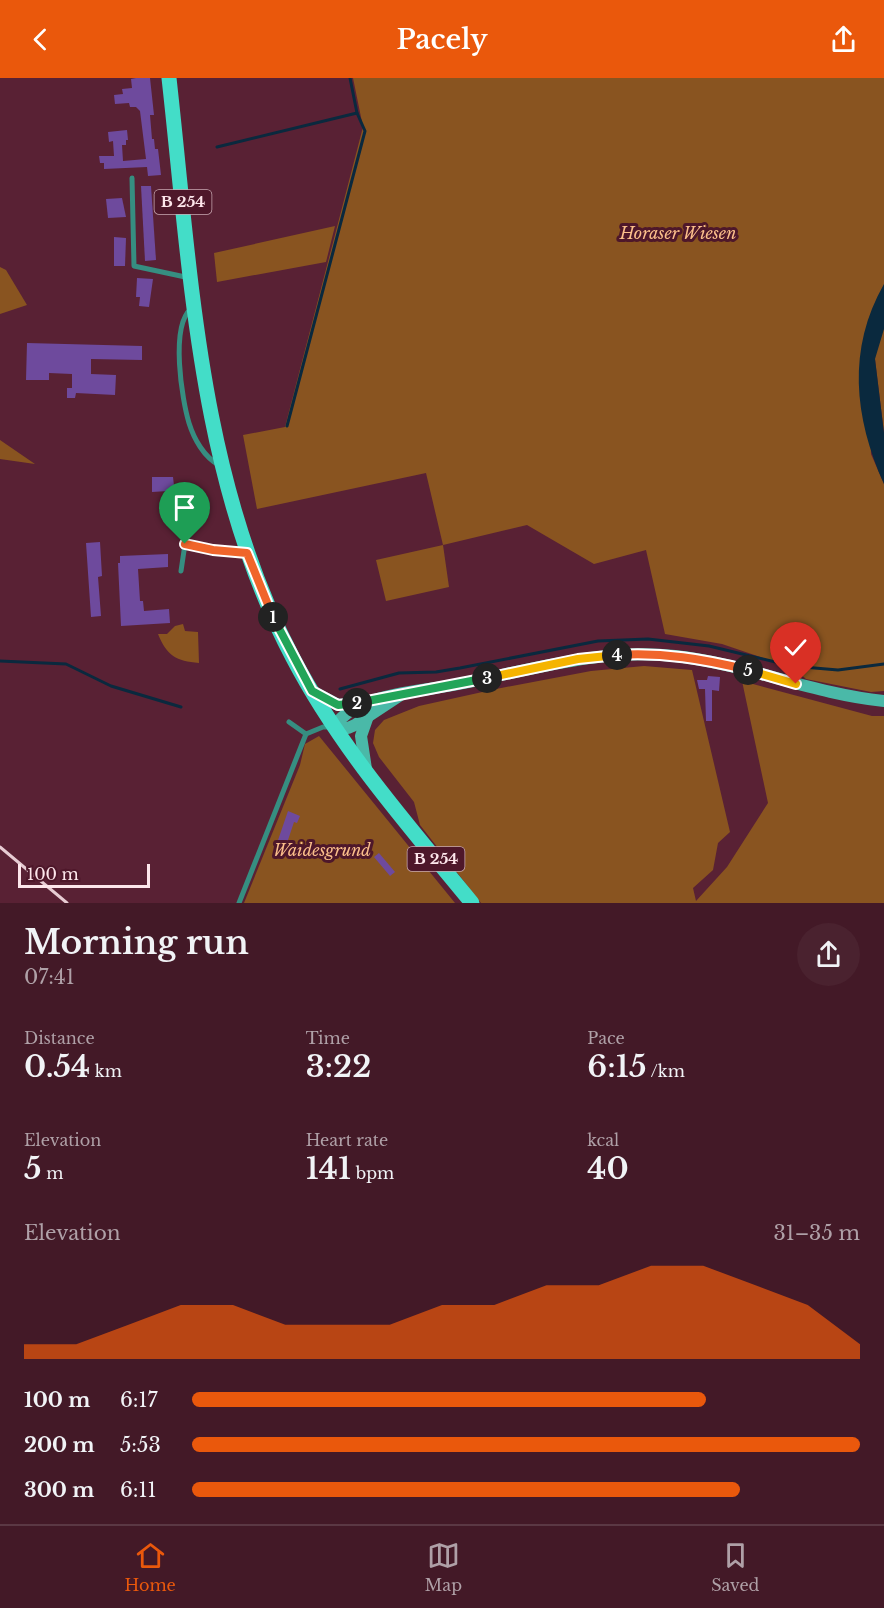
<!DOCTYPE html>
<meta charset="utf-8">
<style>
body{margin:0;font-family:"Libre Baskerville",serif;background:#4a222f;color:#f1f3f6;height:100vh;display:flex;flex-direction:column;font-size:22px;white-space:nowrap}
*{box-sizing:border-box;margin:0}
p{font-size:20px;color:#afa0a7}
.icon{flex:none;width:33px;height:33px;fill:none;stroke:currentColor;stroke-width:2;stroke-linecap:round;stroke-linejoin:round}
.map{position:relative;height:825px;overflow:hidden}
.panel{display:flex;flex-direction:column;background:#431927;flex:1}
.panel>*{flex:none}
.scale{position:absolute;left:18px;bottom:15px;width:132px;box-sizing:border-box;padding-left:6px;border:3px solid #fde6eb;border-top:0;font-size:16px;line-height:21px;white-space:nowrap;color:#fde6eb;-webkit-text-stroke:4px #4e172a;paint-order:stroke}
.pin{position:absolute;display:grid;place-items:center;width:51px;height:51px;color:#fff;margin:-62px -26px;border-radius:50% 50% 50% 0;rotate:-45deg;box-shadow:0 0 6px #0007}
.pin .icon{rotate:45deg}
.km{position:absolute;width:30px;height:30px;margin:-15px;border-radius:50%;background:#222;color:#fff;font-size:16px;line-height:30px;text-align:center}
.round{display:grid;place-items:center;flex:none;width:63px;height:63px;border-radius:32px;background:#4a222f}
.headline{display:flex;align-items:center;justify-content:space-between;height:102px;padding:0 24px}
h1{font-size:33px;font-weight:600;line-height:45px}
.metrics{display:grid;grid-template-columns:repeat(3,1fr);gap:9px;height:102px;padding:6px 24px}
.metrics div{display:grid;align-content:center}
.metrics b{font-size:30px;font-weight:600}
.metrics small{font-size:16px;font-weight:400}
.metrics p{font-size:16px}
.chart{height:168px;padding:12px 24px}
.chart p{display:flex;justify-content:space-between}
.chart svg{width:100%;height:108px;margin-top:6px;fill:#ea580c;opacity:.7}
ul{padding:0 24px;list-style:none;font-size:20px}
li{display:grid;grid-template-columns:96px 72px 1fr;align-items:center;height:45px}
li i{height:15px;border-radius:8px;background:#ea580c}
header{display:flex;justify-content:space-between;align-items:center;height:78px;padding:0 24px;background:#ea580c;color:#fff;font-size:27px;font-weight:600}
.tab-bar{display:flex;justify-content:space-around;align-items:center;height:84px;border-top:2px solid #5b3844;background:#431927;font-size:16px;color:#afa0a7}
.tab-bar a{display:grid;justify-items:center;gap:3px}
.tab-bar .selected{color:#ea580c}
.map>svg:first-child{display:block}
.green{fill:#895420}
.water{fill:#0a293e}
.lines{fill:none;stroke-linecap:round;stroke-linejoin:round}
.stream{stroke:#0a293e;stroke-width:3}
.building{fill:#6e4a9d}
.lane{stroke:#368e81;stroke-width:5}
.secondary{stroke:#4ab9a8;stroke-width:12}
.primary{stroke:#43ddc8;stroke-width:15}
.rail{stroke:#e7ccd3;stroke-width:3}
.split-1-casing{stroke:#fff;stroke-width:12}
.split-2-casing{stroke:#fff;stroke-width:12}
.split-3-casing{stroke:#fff;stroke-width:12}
.split-4-casing{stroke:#fff;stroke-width:12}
.split-5-casing{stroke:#fff;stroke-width:12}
.split-6-casing{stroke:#fff;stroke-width:12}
.split-1{stroke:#f0652b;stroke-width:8}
.split-2{stroke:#22a559;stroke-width:8}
.split-3{stroke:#22a559;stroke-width:8}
.split-4{stroke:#f5b400;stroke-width:8}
.split-5{stroke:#f0652b;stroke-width:8}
.split-6{stroke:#f5b400;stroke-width:8}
.labels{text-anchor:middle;stroke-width:6;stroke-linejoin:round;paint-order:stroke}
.shield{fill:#4e172a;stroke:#c8a8b1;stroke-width:1.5}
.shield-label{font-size:15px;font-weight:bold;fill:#fde6eb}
.park-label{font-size:16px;font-style:italic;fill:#fbbf8b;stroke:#4e172a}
</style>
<header><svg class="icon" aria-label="back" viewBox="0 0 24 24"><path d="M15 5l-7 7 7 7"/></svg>Pacely<svg class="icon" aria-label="share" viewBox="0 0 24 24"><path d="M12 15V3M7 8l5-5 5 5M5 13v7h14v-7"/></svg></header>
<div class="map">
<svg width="884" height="825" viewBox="0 0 884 825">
<rect width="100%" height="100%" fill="#592134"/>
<!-- green -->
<g class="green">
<polygon points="353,0 884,0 884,355 875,281 868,260 871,376 884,406 884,613 871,614 806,601 793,590 722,566 665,556 646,472 594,486 527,447 443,467 449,509 386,523 376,482 443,467 426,395 257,431 243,357 285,349 363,49"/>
<polygon points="335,148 326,184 217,204 214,175"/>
<polygon points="0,189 6,192 27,227 0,236"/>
<polygon points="0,362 35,386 0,381"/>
<path d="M183 546 185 553 198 554 199 585C176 583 167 578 158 556H167L175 548Z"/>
<polygon points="644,588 692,592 730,754 718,765 713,792 693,810 696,823 727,789 768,725 742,603 872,638 884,638 884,825 481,825 420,747 414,724 379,679 373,665 375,652 384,642 419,628 496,611 591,593"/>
<polygon points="319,658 455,825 244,825 300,687 305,666"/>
</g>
<!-- water -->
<path class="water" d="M884 206V251L875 281 884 355V406C854 339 847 271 884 206Z"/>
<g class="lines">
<!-- stream -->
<g class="stream">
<polyline points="217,69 357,35"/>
<polyline points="287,348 365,53 357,35 350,0"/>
<polyline points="0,583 66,586 111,608 181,629"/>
<polyline points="803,589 838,592 884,586"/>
<polyline points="340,611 399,595 436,594 460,590 598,563 648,561 709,568 792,588"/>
</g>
</g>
<!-- building -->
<g class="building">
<polygon points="136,0 150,0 154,37 150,37 152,61 154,61 155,71 158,71 161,97 148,98 147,89 104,91 104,85 100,85 99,78 114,78 113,63 109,64 108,54 127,52 128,62 126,62 126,67 122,67 123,83 146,81 140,33 136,29 130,29 129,25 115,26 114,17 123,16 122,11 132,10 131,1"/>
<polygon points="141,108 151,108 156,182 145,183"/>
<polygon points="122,120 126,139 108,140 106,121"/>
<polygon points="114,159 126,160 125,188 114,188"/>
<polygon points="137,200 153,201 149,229 139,228 140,219 136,219"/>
<polygon points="27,265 142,268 142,282 91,281 91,296 116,297 115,317 76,315 75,320 67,320 67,310 72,310 72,296 49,295 49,302 26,302"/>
<polygon points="152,399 173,399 176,425 168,425 168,413 152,414"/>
<polygon points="100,464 102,498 98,499 101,538 91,539 86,465"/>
<polygon points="168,476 168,489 138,491 140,523 143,523 144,533 169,531 170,545 121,548 118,485 120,485 120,478"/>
<polygon points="708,598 720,599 719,613 712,612 712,643 706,643 705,611 699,611 697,602 707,602"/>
<polygon points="288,733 300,738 297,745 294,744 285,771 276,768"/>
<polygon points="379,775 395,794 390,798 374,779"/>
</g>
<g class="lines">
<!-- lane -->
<g class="lane">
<polyline points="132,100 134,188 190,200"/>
<path d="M191 231C170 248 182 322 189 345 194 361 204 379 219 387"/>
<polyline points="181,493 185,466 213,472 246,475"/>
<polyline points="289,644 306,656"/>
<polyline points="239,825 306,656 323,649 331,649"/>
</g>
<!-- secondary -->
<g class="secondary">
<polyline points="312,613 338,627 360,625"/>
<path d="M402 616 355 647 348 650 334 649C342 637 352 631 366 625 396 613 432 612 464 605 534 591 603 570 675 578 746 586 813 616 884 623"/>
<polyline points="366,691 361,658 368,638"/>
</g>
<!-- primary -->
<path class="primary" d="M169 0C191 197 199 402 293 580 340 670 408 747 472 825"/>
<!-- rail -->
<polyline class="rail" points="0,769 67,825"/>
</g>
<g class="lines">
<defs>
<polyline id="split-1" points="185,466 213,472 247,475 273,539"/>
<polyline id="split-2" points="273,539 312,613 338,627 357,625"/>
<polyline id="split-3" points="357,625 487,600"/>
<polyline id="split-4" points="487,600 578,581 617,577"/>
<path id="split-5" d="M617 577C662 574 704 581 748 592"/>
<polyline id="split-6" points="748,592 796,606"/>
</defs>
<!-- split-1 casing -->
<use href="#split-1" class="split-1-casing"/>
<!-- split-2 casing -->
<use href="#split-2" class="split-2-casing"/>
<!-- split-3 casing -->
<use href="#split-3" class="split-3-casing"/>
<!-- split-4 casing -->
<use href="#split-4" class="split-4-casing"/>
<!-- split-5 casing -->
<use href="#split-5" class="split-5-casing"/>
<!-- split-6 casing -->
<use href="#split-6" class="split-6-casing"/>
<!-- split-1 -->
<use href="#split-1" class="split-1"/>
<!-- split-2 -->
<use href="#split-2" class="split-2"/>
<!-- split-3 -->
<use href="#split-3" class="split-3"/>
<!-- split-4 -->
<use href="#split-4" class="split-4"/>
<!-- split-5 -->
<use href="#split-5" class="split-5"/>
<!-- split-6 -->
<use href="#split-6" class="split-6"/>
</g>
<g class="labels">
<!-- shield labels -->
<g class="shield">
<rect x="154.5" y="112" width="57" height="24" rx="4.5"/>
<rect x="407.5" y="769" width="57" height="24" rx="4.5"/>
</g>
<g class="shield-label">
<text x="183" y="129">B 254</text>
<text x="436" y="786">B 254</text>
</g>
<!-- park labels -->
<g class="park-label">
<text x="678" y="161">Horaser Wiesen</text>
<text x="322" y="778">Waidesgrund</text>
</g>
</g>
</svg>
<div class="scale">100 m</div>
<div class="pin" style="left:185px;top:466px;background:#1e9e55"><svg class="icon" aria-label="arrive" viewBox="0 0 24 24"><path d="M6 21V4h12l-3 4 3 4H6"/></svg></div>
<div class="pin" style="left:796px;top:606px;background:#d93025"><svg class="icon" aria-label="check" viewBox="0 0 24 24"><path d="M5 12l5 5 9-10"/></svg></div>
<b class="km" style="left:273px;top:539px">1</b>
<b class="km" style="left:357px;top:625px">2</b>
<b class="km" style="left:487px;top:600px">3</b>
<b class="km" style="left:617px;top:577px">4</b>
<b class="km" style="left:748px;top:592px">5</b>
</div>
<section class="panel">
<div class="headline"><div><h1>Morning run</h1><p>07:41</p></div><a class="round"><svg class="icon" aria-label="share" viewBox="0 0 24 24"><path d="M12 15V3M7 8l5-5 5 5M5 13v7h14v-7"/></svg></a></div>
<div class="metrics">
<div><p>Distance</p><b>0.54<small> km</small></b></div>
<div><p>Time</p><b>3:22</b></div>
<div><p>Pace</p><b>6:15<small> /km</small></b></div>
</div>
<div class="metrics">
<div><p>Elevation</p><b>5<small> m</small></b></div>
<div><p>Heart rate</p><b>141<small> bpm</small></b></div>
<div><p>kcal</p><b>40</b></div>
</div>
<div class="chart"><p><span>Elevation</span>31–35 m</p>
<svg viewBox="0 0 160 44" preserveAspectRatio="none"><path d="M0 44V38L10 38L20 30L30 22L40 22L50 30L60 30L70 30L80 22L90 22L100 14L110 14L120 6L130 6L140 14L150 22L160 38V44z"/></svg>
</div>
<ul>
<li><b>100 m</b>6:17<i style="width:77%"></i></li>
<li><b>200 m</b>5:53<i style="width:100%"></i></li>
<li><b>300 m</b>6:11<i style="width:82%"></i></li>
</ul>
</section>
<nav class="tab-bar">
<a class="selected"><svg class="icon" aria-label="home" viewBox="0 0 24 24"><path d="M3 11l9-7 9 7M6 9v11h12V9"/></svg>Home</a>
<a><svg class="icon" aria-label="map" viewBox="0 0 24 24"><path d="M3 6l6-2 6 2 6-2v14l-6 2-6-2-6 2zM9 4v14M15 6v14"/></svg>Map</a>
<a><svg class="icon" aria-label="saved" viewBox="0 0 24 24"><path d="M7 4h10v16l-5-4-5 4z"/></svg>Saved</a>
</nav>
